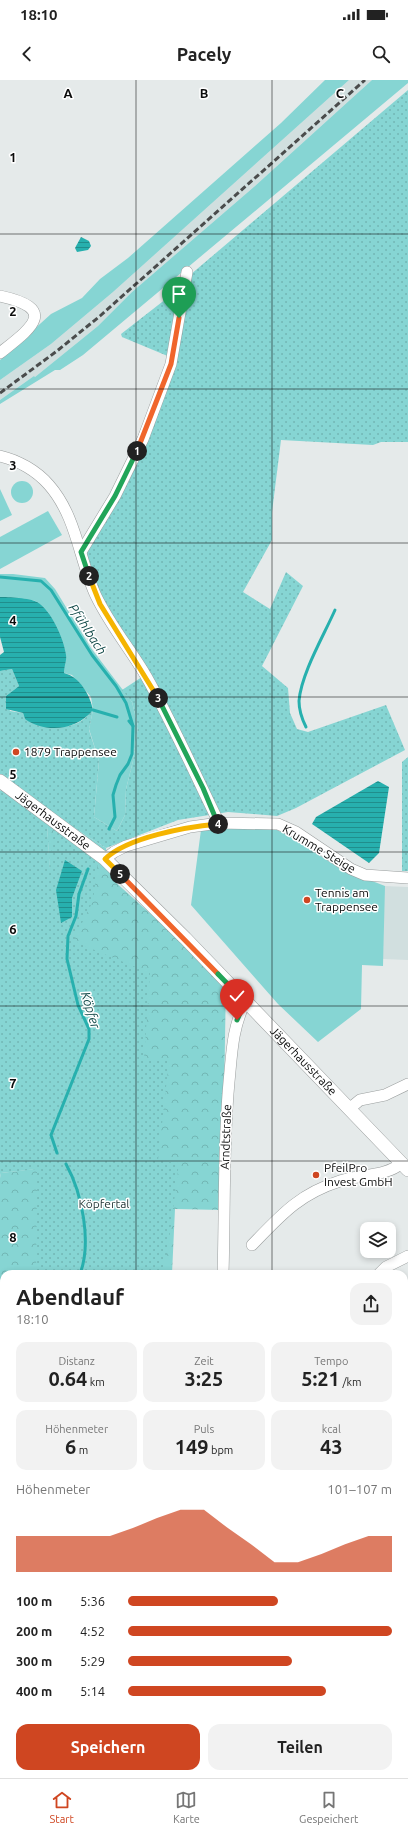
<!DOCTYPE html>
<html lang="de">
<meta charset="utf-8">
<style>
body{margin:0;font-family:Ubuntu,sans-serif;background:#f2f2f2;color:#222;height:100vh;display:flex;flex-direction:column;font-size:15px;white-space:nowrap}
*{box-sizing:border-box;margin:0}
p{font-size:13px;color:#767676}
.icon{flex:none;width:22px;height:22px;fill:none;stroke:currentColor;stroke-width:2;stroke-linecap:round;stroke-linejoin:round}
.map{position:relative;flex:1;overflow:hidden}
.details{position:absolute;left:0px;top:1190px;width:408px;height:508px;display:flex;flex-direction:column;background:#fff;border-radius:12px 12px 0 0;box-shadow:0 2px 6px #0003}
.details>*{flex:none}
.buttons{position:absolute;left:360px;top:1142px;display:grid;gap:8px}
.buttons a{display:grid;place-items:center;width:36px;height:36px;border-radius:8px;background:#fff;box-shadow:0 2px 6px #0003;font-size:20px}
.pin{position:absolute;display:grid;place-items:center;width:34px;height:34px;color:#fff;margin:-41px -17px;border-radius:50% 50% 50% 0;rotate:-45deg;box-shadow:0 0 4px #0007}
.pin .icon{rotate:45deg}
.km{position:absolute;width:20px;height:20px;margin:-10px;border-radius:50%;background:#222;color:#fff;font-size:11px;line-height:20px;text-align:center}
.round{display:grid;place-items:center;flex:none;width:42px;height:42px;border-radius:12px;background:#f2f2f2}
.head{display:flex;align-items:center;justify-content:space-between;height:68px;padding:0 16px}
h1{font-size:22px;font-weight:700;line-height:30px}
.figures{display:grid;grid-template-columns:repeat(3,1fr);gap:6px;height:68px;padding:4px 16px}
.figures div{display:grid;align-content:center;border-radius:10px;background:#f2f2f2;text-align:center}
.figures b{font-size:20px;font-weight:700}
.figures small{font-size:11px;font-weight:400}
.figures p{font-size:11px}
.chart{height:112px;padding:8px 16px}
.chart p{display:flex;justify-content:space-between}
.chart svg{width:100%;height:72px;margin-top:4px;fill:#cf4621;opacity:.7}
.cta{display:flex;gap:8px;margin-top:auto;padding:8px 16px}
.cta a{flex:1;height:46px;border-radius:12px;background:#cf4621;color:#fff;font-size:16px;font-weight:700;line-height:46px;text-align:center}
.cta a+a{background:#f2f2f2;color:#222}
ul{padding:0 16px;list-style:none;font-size:13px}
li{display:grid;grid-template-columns:64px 48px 1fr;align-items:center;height:30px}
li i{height:10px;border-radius:5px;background:#cf4621}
.status{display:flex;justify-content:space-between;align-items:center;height:28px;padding:0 20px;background:#fff;direction:ltr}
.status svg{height:11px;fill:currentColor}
header{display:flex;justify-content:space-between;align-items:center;height:52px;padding:0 16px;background:#fff;font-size:18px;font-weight:700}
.tabs{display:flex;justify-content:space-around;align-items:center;height:56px;border-top:1px solid #e0e0e0;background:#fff;font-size:11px;color:#767676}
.tabs a{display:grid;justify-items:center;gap:2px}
.tabs .current{color:#cf4621}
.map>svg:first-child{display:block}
.built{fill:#d1dfdf}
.grass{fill:#86d5d3}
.forest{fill:url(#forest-crowns)}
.park{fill:url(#park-dots)}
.water{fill:url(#water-rules)}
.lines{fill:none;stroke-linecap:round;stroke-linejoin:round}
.stream{stroke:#27b0ae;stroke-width:3}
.minor-casing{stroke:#9a9e9e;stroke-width:12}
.tertiary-casing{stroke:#9a9e9e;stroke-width:14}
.minor{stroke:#fff;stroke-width:11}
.tertiary{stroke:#fff;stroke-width:13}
.rail{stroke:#4a4c4c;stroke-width:3;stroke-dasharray:6 3;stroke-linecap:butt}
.split-1-casing{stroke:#fff;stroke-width:8}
.split-2-casing{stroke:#fff;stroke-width:8}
.split-3-casing{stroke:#fff;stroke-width:8}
.split-4-casing{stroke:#fff;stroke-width:8}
.split-5-casing{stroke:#fff;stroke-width:8}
.split-6-casing{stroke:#fff;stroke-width:8}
.split-7-casing{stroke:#fff;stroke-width:8}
.split-1{stroke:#f0652b;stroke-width:5}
.split-2{stroke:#22a559;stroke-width:5}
.split-3{stroke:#f5b400;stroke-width:5}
.split-4{stroke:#22a559;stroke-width:5}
.split-5{stroke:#f5b400;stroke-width:5}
.split-6{stroke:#f0652b;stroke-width:5}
.split-7{stroke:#22a559;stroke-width:5}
.grid{fill:none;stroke:#0b0c0c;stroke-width:1;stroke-opacity:0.55}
.poi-dot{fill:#cf4621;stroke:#fff;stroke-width:1.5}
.labels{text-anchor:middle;stroke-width:3;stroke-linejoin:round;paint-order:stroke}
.poi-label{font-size:12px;fill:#0b0c0c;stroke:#fff;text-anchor:start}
.street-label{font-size:12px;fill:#0b0c0c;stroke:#fff}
.park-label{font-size:12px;fill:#1c3232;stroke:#fff}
.water-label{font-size:13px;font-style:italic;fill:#144b4a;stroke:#fff}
.grid-label{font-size:13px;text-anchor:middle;font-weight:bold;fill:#0b0c0c;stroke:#fff;stroke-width:3;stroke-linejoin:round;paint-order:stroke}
</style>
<div class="status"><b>18:10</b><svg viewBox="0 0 49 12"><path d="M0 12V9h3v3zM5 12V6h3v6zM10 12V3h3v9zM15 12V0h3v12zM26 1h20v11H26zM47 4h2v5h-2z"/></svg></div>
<header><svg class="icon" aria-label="back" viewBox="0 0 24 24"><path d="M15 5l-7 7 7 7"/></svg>Pacely<svg class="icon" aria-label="search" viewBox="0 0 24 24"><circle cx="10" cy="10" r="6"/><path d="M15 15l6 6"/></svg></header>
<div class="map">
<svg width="408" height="1698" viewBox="0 0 408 1698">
<defs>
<pattern id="forest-crowns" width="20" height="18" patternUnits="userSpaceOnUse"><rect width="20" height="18" fill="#86d5d3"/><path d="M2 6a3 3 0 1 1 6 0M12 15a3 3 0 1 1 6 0" fill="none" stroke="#72b6b4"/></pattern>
<pattern id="park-dots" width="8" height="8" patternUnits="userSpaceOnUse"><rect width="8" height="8" fill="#86d5d3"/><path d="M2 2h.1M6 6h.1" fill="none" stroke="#72b6b4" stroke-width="1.8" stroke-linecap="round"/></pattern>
<pattern id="water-rules" width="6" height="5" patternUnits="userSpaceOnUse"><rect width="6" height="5" fill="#27b0ae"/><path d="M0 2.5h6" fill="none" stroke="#208e8c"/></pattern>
</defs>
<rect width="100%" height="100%" fill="#e5eaea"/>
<!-- built -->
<g class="built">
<polygon points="349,0 372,0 255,106 132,212 98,246 35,297 34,296 0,320 0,300 51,264 113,212"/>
<polygon points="384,806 408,807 408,880 383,879"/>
</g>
<!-- grass -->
<g class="grass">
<polygon points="325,0 349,0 113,212 51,264 0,300 0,280 51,234 82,218 100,199 128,178 281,43"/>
<polygon points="372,0 408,0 408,3 83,275 60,290 55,290 0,324 0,320 34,296 35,297 98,246 132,212 255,106"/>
<circle cx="22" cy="412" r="11"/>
<polygon points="0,409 12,435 0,441"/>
<polygon points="48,431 62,455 0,489 0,457"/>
<polygon points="0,494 13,494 45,498 55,509 91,568 132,622 138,646 133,681 126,709 125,735 117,751 94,737 99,681 89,649 93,630 91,617 72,595 64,593 64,584 66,577 36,521 0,517"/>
<polygon points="216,748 273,748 287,755 341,789 385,806 383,886 362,885 361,929 318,962 278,924 191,825 201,750"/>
<polygon points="0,1516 4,1517 4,1594 0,1595"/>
<polygon points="404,1583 408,1583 408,1698 305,1698 303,1694 404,1694"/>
<rect x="163" y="1694" width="132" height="4"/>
</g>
<!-- forest -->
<polygon class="forest" points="46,730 106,768 112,799 226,902 222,1130 175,1129 172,1194 4,1194 4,1517 0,1516 0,1098 1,1093 51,1087 58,920"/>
<!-- park -->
<g class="park">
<path d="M408 10V362H381L373 365 281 360 272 432V460L243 512 270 529 286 492 303 506 262 586 288 608 290 633 297 649 308 652 386 625 405 670 296 728 277 736 228 732 178 740 106 768 46 730 50 789 54 749 98 782 93 821 73 861 150 893 144 979 169 980 158 1081 179 1083 167 1176 160 1194H36L37 1089 1 1093 0 1098V711L4 706 0 701V591L12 589 19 606 6 616 10 631 23 633 25 639C51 646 73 655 93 630L89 650 99 681 94 737 117 751 125 735 126 709 133 681 138 646 132 622 122 610 145 595 102 527 81 462 120 402 170 277 122 257 121 254 180 208 190 195Z"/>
<polygon points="408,677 408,791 402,791 402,682"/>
<polygon points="0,1268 4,1268 4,1521 0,1519"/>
<rect x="110" y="1694" width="63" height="4"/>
</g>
<!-- water -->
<g class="water">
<polygon points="81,157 89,161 91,166 88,170 77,172 75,168"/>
<path d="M0 517C8 517 30 518 37 522 51 530 64 559 66 575 67 580 64 586 64 593 80 597 90 615 93 630 77 650 46 654 25 639L23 633 6 629V616L19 606 12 589 0 591V575L4 572 0 557Z"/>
<polygon points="378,701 389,707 379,773 369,783 312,744 316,737"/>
<polygon points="65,780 82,791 72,818 72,837 61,843 56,810"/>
</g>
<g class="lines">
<!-- stream -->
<g class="stream">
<polyline points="0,497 41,501 51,510 92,575 116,606 126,623 133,646"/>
<polyline points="93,630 117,637"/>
<path d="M306 647C302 639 299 631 299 621 301 594 324 555 335 530"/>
<polyline points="109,749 115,737 113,715 116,705 120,695 128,684 132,674 133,646 129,641"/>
<polyline points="57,1073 51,1055 89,959 89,949 78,925 67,879 68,856 76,836 79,814 88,789"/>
<path d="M66 1084C82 1113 92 1162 80 1194"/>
<polyline points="107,1698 108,1694"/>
</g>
<defs>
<g id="minor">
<path d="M0 216C60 229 30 249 0 273"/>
<path d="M0 376C18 380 37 391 49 405 77 437 79 480 96 516 110 545 130 569 146 596 173 644 195 694 219 743"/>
<polyline points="81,472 115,416 143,359 171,284 187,192"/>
<polyline points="105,779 114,772 126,766 190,747 219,743 278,744 296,752 351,789 365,795 408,798"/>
<polyline points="349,1029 360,1020 385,1015 408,1004"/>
<path d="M252 1165C281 1135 299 1114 340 1101 360 1094 385 1097 402 1083"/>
<path d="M223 1194C225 1130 223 1066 229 1002 232 972 232 950 245 922"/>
<polyline points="379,1194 386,1187 408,1176"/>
<polyline points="404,1477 408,1481"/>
<polyline points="404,1588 408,1588"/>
<polyline points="303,1694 306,1698"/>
</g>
<g id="tertiary">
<path id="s1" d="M0 701 105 779 185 858 408 1090"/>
</g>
</defs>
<!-- minor casing -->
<use href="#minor" class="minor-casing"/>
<!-- tertiary casing -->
<use href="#tertiary" class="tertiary-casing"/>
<!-- minor -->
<use href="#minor" class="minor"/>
<!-- tertiary -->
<use href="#tertiary" class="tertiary"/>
<!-- rail -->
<polyline class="rail" points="0,313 57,271 100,236 365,0"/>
</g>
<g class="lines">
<defs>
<polyline id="split-1" points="137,371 171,284 179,238"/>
<polyline id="split-2" points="89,496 81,472 115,416 137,371"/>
<polyline id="split-3" points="89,496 100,524 158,618"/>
<polyline id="split-4" points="158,618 203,708 218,744"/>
<path id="split-5" d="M120 794 105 779C128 757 186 747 218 744"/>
<polyline id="split-6" points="120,794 218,894"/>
<polyline id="split-7" points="218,894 245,922 237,940"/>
</defs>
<!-- split-1 casing -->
<use href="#split-1" class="split-1-casing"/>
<!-- split-2 casing -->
<use href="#split-2" class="split-2-casing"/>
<!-- split-3 casing -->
<use href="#split-3" class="split-3-casing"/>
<!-- split-4 casing -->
<use href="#split-4" class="split-4-casing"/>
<!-- split-5 casing -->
<use href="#split-5" class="split-5-casing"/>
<!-- split-6 casing -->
<use href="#split-6" class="split-6-casing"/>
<!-- split-7 casing -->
<use href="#split-7" class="split-7-casing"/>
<!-- split-1 -->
<use href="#split-1" class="split-1"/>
<!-- split-2 -->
<use href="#split-2" class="split-2"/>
<!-- split-3 -->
<use href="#split-3" class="split-3"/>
<!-- split-4 -->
<use href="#split-4" class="split-4"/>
<!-- split-5 -->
<use href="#split-5" class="split-5"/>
<!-- split-6 -->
<use href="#split-6" class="split-6"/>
<!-- split-7 -->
<use href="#split-7" class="split-7"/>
</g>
<!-- grid -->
<path class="grid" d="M136 0V1194M272 0V1194M0 154H408M0 309H408M0 463H408M0 617H408M0 772H408M0 926H408M0 1081H408M0 1235H4M404 1235H408M0 1389H4M404 1389H408M0 1544H4M404 1544H408M136 1694V1698M272 1694V1698"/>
<!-- markers -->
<g class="poi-dot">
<circle cx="16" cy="672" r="4"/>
<circle cx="307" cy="820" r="4"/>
<circle cx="316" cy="1095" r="4"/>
</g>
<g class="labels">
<!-- poi labels -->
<g class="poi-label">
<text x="24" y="676">1879 Trappensee</text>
<text x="315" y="817">Tennis am<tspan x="315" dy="14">Trappensee</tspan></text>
<text x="324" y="1092">PfeilPro<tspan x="324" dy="14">Invest GmbH</tspan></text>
</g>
<!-- street labels -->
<g class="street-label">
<text dy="4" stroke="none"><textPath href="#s1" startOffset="66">Jägerhausstraße</textPath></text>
<text transform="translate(319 769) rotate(31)" y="4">Krumme Steige</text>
<text dy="4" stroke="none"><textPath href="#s1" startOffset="414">Jägerhausstraße</textPath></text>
<text transform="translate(226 1057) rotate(-88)" y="4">Arndtstraße</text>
</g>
<!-- park labels -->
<g class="park-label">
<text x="104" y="1128">Köpfertal</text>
</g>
<!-- water labels -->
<g class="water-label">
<text transform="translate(88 549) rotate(57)" y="5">Pfühlbach</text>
<text transform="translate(91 930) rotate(73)" y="5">Köpfer</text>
</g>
</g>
<g class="grid-label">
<text x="68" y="18">A</text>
<text x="204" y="18">B</text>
<text x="340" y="18">C</text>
<text x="13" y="82">1</text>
<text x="13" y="236">2</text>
<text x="13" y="390">3</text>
<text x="13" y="545">4</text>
<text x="13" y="699">5</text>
<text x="13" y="854">6</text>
<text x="13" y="1008">7</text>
<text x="13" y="1162">8</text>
</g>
</svg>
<div class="buttons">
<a><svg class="icon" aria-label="layers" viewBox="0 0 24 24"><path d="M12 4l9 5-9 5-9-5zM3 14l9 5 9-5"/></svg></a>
</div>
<div class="pin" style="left:179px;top:238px;background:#1e9e55"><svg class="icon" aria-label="arrive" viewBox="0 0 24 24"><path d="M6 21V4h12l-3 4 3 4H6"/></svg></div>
<div class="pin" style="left:237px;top:940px;background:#d93025"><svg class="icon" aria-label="check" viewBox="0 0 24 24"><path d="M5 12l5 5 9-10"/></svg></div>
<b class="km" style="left:137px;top:371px">1</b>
<b class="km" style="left:89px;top:496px">2</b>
<b class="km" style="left:158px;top:618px">3</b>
<b class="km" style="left:218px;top:744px">4</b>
<b class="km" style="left:120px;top:794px">5</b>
<section class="details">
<div class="head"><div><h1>Abendlauf</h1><p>18:10</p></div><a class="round"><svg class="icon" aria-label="share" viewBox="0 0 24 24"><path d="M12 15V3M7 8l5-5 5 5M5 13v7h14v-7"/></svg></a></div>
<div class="figures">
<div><p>Distanz</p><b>0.64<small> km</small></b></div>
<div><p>Zeit</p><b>3:25</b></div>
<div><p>Tempo</p><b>5:21<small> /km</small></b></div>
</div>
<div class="figures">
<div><p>Höhenmeter</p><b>6<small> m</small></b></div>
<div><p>Puls</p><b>149<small> bpm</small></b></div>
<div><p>kcal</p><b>43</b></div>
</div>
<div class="chart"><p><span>Höhenmeter</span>101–107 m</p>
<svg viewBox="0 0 160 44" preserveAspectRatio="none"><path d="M0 44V22L10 22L20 22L30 22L40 22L50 17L60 11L70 6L80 6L90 17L100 27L110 38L120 38L130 33L140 27L150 22L160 22V44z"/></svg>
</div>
<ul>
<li><b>100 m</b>5:36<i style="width:57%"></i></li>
<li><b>200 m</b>4:52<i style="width:100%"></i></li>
<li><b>300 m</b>5:29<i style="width:62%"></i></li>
<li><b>400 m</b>5:14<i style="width:75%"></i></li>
</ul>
<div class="cta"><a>Speichern</a><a>Teilen</a></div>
</section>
</div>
<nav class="tabs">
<a class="current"><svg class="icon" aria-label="home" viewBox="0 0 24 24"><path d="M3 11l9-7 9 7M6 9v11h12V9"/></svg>Start</a>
<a><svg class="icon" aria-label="map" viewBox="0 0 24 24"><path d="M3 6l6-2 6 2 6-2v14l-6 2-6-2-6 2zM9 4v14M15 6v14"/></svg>Karte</a>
<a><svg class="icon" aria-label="saved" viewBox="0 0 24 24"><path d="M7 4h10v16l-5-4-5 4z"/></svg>Gespeichert</a>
</nav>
